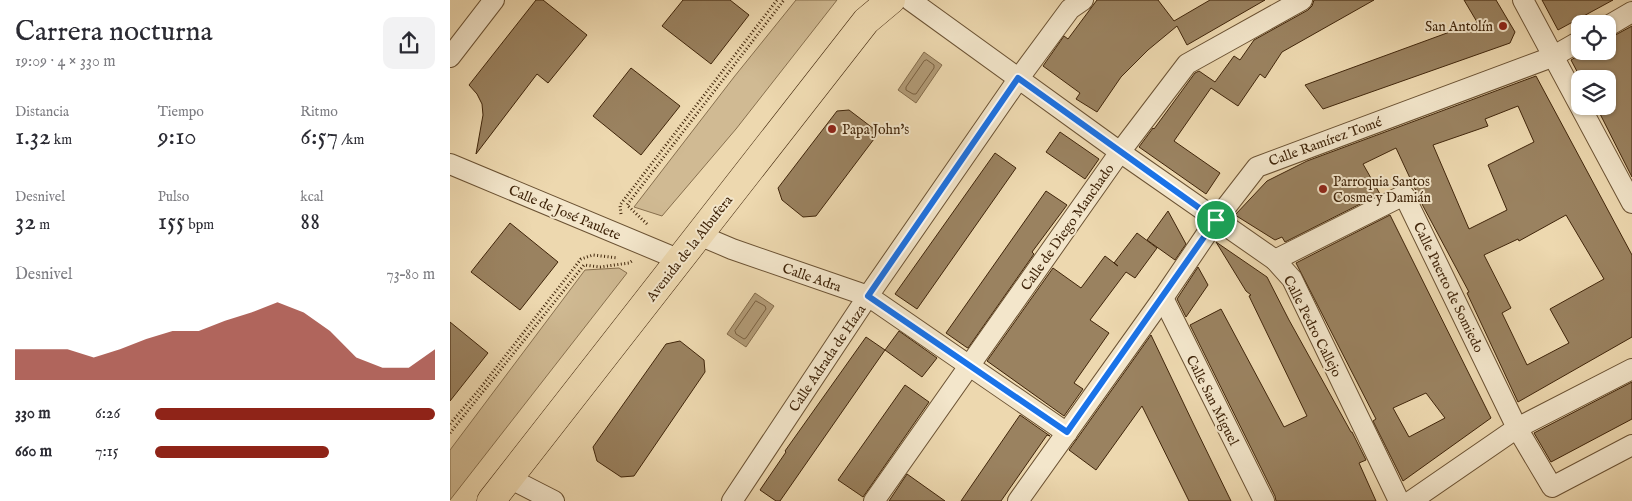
<!DOCTYPE html>
<html lang="es">
<meta charset="utf-8">
<style>
body{margin:0;font-family:"IM FELL English",serif;background:#f2f2f3;color:#2b2b33;height:100vh;display:flex;flex-direction:column;font-size:19px;white-space:nowrap}
*{box-sizing:border-box;margin:0}
p{font-size:16px;color:#7c7c81}
.icon{flex:none;width:28px;height:28px;fill:none;stroke:currentColor;stroke-width:2;stroke-linecap:round;stroke-linejoin:round}
.map{position:relative;flex:1;overflow:hidden}
.drawer{display:flex;flex-direction:column;background:#fff;width:450px}
.drawer>*{flex:none}
.tools{position:absolute;left:1121px;top:15px;display:grid;gap:10px}
.tools a{display:grid;place-items:center;width:45px;height:45px;border-radius:10px;background:#fff;box-shadow:0 1px 4px #0004;font-size:25px}
.pin{position:absolute;display:grid;place-items:center;width:42px;height:42px;color:#fff;margin:-21px;border:2px solid #fff;border-radius:50%;box-shadow:0 1px 5px #0007}
.round{display:grid;place-items:center;flex:none;width:52px;height:52px;border-radius:10px;background:#f2f2f3}
.headline{display:flex;align-items:center;justify-content:space-between;height:85px;padding:0 15px}
h1{font-size:28px;font-weight:600;line-height:38px}
.stats{display:grid;grid-template-columns:repeat(3,1fr);gap:8px;height:85px;padding:5px 15px}
.stats div{display:grid;align-content:center}
.stats b{font-size:25px;font-weight:600}
.stats small{font-size:14px;font-weight:400}
.stats p{font-size:14px}
.chart{height:140px;padding:10px 15px}
.chart p{display:flex;justify-content:space-between}
.chart svg{width:100%;height:90px;margin-top:5px;fill:#8f2418;opacity:.7}
ul{padding:0 15px;list-style:none;font-size:16px}
li{display:grid;grid-template-columns:80px 60px 1fr;align-items:center;height:38px}
li i{height:12px;border-radius:6px;background:#8f2418}
main{display:flex;flex:1;min-height:0}
.map>svg:first-child{display:block}
.green{fill:#d0ba93;stroke:#88704e}
.water{fill:#b29b77;stroke:#846c4b}
.lines{fill:none;stroke-linecap:round;stroke-linejoin:round}
.shore{stroke:#796040;stroke-width:1}
.building{fill:#9a8260;stroke:#40250a;fill-rule:evenodd}
.street-casing{stroke:#6b5233;stroke-width:22}
.primary-casing{stroke:#40250a;stroke-width:29}
.path{stroke:#40250a;stroke-width:3;stroke-dasharray:1 2.5;stroke-linecap:butt}
.street{stroke:#f3e6cb;stroke-width:20}
.primary{stroke:#edd8af;stroke-width:28}
.route-casing{stroke:#fff;stroke-width:10}
.route{stroke:#1a73e8;stroke-width:6}
.poi-dot{fill:#8f2418;stroke:#f3e6cb;stroke-width:2}
.labels{text-anchor:middle;stroke-width:4;stroke-linejoin:round;paint-order:stroke}
.poi-label{font-size:14px;fill:#40250a;stroke:#f3e6cb;text-anchor:start}
.street-label{font-size:14px;fill:#40250a;stroke:#f3e6cb}
</style>
<main>
<section class="drawer">
<div class="headline"><div><h1>Carrera nocturna</h1><p>19:09 · 4 × 330 m</p></div><a class="round"><svg class="icon" aria-label="share" viewBox="0 0 24 24"><path d="M12 15V3M7 8l5-5 5 5M5 13v7h14v-7"/></svg></a></div>
<div class="stats">
<div><p>Distancia</p><b>1.32<small> km</small></b></div>
<div><p>Tiempo</p><b>9:10</b></div>
<div><p>Ritmo</p><b>6:57<small> /km</small></b></div>
</div>
<div class="stats">
<div><p>Desnivel</p><b>32<small> m</small></b></div>
<div><p>Pulso</p><b>155<small> bpm</small></b></div>
<div><p>kcal</p><b>88</b></div>
</div>
<div class="chart"><p><span>Desnivel</span>73–80 m</p>
<svg viewBox="0 0 160 44" preserveAspectRatio="none"><path d="M0 44V29L10 29L20 29L30 33L40 29L50 24L60 20L70 20L80 15L90 11L100 6L110 11L120 20L130 33L140 38L150 38L160 29V44z"/></svg>
</div>
<ul>
<li><b>330 m</b>6:26<i style="width:100%"></i></li>
<li><b>660 m</b>7:15<i style="width:62%"></i></li>
</ul>
</section>
<div class="map">
<svg width="1182" height="501" viewBox="0 0 1182 501">
<rect width="100%" height="100%" fill="#edd8af"/>
<filter id="stains"><feTurbulence type="fractalNoise" baseFrequency=".004" numOctaves="4"/><feColorMatrix values="0 0 0 0 .2 0 0 0 0 .09 0 0 0 0 .02 0 0 0 .5 -.17"/></filter>
<radialGradient id="worn" r=".72"><stop offset=".6" stop-color="#630" stop-opacity="0"/><stop offset="1" stop-color="#630" stop-opacity=".3"/></radialGradient>
<!-- green -->
<g class="green">
<polygon points="346,0 387,0 286,129 212,216 184,207 284,77"/>
<polygon points="169,268 177,273 0,500 0,450 135,270"/>
</g>
<!-- water -->
<g class="water">
<polygon points="474,52 492,65 466,103 448,90"/>
<polygon points="305,293 324,306 296,347 277,334"/>
</g>
<g class="lines">
<!-- shore -->
<g class="shore">
<polygon points="477,60 484,65 484,68 466,94 463,94 456,90 456,87 474,61"/>
<polygon points="306,301 315,306 316,309 296,338 294,339 286,334 285,331"/>
</g>
</g>
<!-- building -->
<g class="building">
<polygon points="86,0 93,0 137,35 98,83 87,74 26,154 33,115 32,104 27,94 19,85"/>
<polygon points="233,0 280,0 299,15 261,64 212,26"/>
<polygon points="647,0 708,0 724,21 760,0 815,0 737,45 727,26 698,50 671,77 647,112 626,99 630,93 593,66 614,36 618,39"/>
<polygon points="864,0 924,0 832,52 815,78 810,74 788,106 761,88 724,141 770,173 756,194 689,147 703,128 704,129 745,73 749,71 765,82 784,56 790,60 804,40 858,10 862,6"/>
<polygon points="1014,0 1046,0 1065,32 1060,43 873,109 855,85 1027,22"/>
<polygon points="1092,0 1163,0 1108,30"/>
<polygon points="1182,26 1182,177 1146,106 1158,106 1158,79 1131,79 1121,60 1136,51 1158,51 1158,39"/>
<polygon points="181,68 230,106 191,155 143,116"/>
<path d="M1086 76 1182 255V337L1068 402 1017 293 1019 292 973 206 946 148 913 164 930 194 835 242 832 237 825 240 785 215 817 181 857 161ZM1068 106 1084 142 1038 165 1057 210 1019 229 983 145 1038 126 1035 119ZM1116 215 1154 279 1100 309 1119 343 1077 365 1052 313 1061 308 1034 255 1068 239 1069 241Z"/>
<polygon points="399,110 424,129 424,139 366,216 353,217 332,200 328,188 387,111"/>
<polygon points="610,132 649,159 635,179 596,152"/>
<polygon points="545,153 566,168 467,309 445,294"/>
<polygon points="596,191 617,205 582,252 584,254 518,348 516,347 496,333"/>
<polygon points="718,211 736,244 725,260 697,240"/>
<path d="M940 215 1041 418 953 481 923 421 926 419 846 263ZM976 393 995 418 959 437 943 408Z"/>
<polygon points="60,223 108,262 70,310 21,272"/>
<polygon points="687,233 707,248 685,278 676,272 640,320 659,333 624,383 633,389 614,416 537,361 603,268 631,288 655,256 668,266 664,263"/>
<polygon points="766,242 817,277 839,320 901,432 902,432 916,460 909,463 926,501 826,501 825,496 740,325 771,309 834,427 857,416 799,296 801,295 796,291"/>
<polygon points="748,267 758,285 736,317 727,299"/>
<polygon points="0,322 38,353 0,401"/>
<polygon points="449,331 487,358 472,377 435,350"/>
<polygon points="701,335 743,423 781,501 739,501 692,406 646,470 619,450"/>
<polygon points="416,337 435,350 330,501 326,501 310,490 336,452 335,451"/>
<polygon points="230,341 254,360 255,372 184,476 171,477 147,461 143,447 216,344"/>
<polygon points="1182,382 1182,419 1101,462 1084,433"/>
<polygon points="455,385 479,402 413,497 388,480"/>
<polygon points="570,415 600,436 597,435 551,501 511,501"/>
<polygon points="457,474 495,501 439,501"/>
</g>
<g class="lines">
<defs>
<g id="street">
<polyline points="460,0 670,152 825,260 842,279 949,501"/>
<polyline points="1073,0 1182,203"/>
<polyline points="1158,26 1182,12"/>
<polyline points="0,57 44,0"/>
<polyline points="0,164 230,260"/>
<polyline points="249,235 282,249 418,296 617,433"/>
<polyline points="825,260 954,195 1067,428 1102,487 1182,445"/>
<polyline points="713,298 814,501"/>
<polyline points="59,478 104,501"/>
<polyline points="282,501 418,296 569,78 620,9 633,0"/>
<polyline points="424,501 670,152 737,64 852,0"/>
<polyline points="568,501 713,298 766,220 807,167 1102,57 1130,41"/>
<polyline points="961,501 1067,428 1182,369"/>
</g>
<polyline id="primary" points="41,501 416,21 441,0"/>
</defs>
<!-- street casing -->
<use href="#street" class="street-casing"/>
<!-- primary casing -->
<use href="#primary" class="primary-casing"/>
<!-- path -->
<g class="path">
<polyline points="171,214 170,205 327,0"/>
<polyline points="197,224 177,205 334,0"/>
<polyline points="0,424 28,391 131,259 143,255 168,258"/>
<polyline points="0,433 134,265 150,267 179,263 182,261"/>
</g>
<!-- street -->
<use href="#street" class="street"/>
<!-- primary -->
<use href="#primary" class="primary"/>
</g>
<g class="lines">
<defs>
<polygon id="route" points="568,78 766,220 617,432 418,296"/>
</defs>
<!-- route casing -->
<use href="#route" class="route-casing"/>
<!-- route -->
<use href="#route" class="route"/>
</g>
<!-- markers -->
<g class="poi-dot">
<circle cx="1053" cy="26" r="5"/>
<circle cx="382" cy="129" r="5"/>
<circle cx="873" cy="189" r="5"/>
</g>
<g class="labels">
<!-- poi labels -->
<g class="poi-label">
<text x="1043" y="31" text-anchor="end">San Antolín</text>
<text x="392" y="134">Papa John's</text>
<text x="883" y="186">Parroquia Santos<tspan x="883" dy="16">Cosme y Damián</tspan></text>
</g>
<!-- street labels -->
<g class="street-label">
<text transform="translate(875 141) rotate(-20)" y="5">Calle Ramírez Tomé</text>
<text transform="translate(115 212) rotate(23)" y="5">Calle de José Paulete</text>
<text transform="translate(617 227) rotate(-55)" y="5">Calle de Diego Manchado</text>
<text transform="translate(239 248) rotate(-52)" y="5">Avenida de la Albufera</text>
<text transform="translate(362 277) rotate(19)" y="5">Calle Adra</text>
<text transform="translate(999 287) rotate(64)" y="5">Calle Puerto de Somiedo</text>
<text transform="translate(863 326) rotate(63)" y="5">Calle Pedro Callejo</text>
<text transform="translate(377 358) rotate(-56)" y="5">Calle Adrada de Haza</text>
<text transform="translate(763 400) rotate(63)" y="5">Calle San Miguel</text>
</g>
</g>
<rect width="100%" height="100%" filter="url(#stains)"/>
<rect width="100%" height="100%" fill="url(#worn)"/>
</svg>
<div class="tools">
<a><svg class="icon" aria-label="locate" viewBox="0 0 24 24"><circle cx="12" cy="12" r="6"/><path d="M12 2v4M12 18v4M2 12h4M18 12h4"/></svg></a>
<a><svg class="icon" aria-label="layers" viewBox="0 0 24 24"><path d="M12 4l9 5-9 5-9-5zM3 14l9 5 9-5"/></svg></a>
</div>
<div class="pin" style="left:766px;top:220px;background:#1e9e55"><svg class="icon" aria-label="arrive" viewBox="0 0 24 24"><path d="M6 21V4h12l-3 4 3 4H6"/></svg></div>
</div>
</main>
